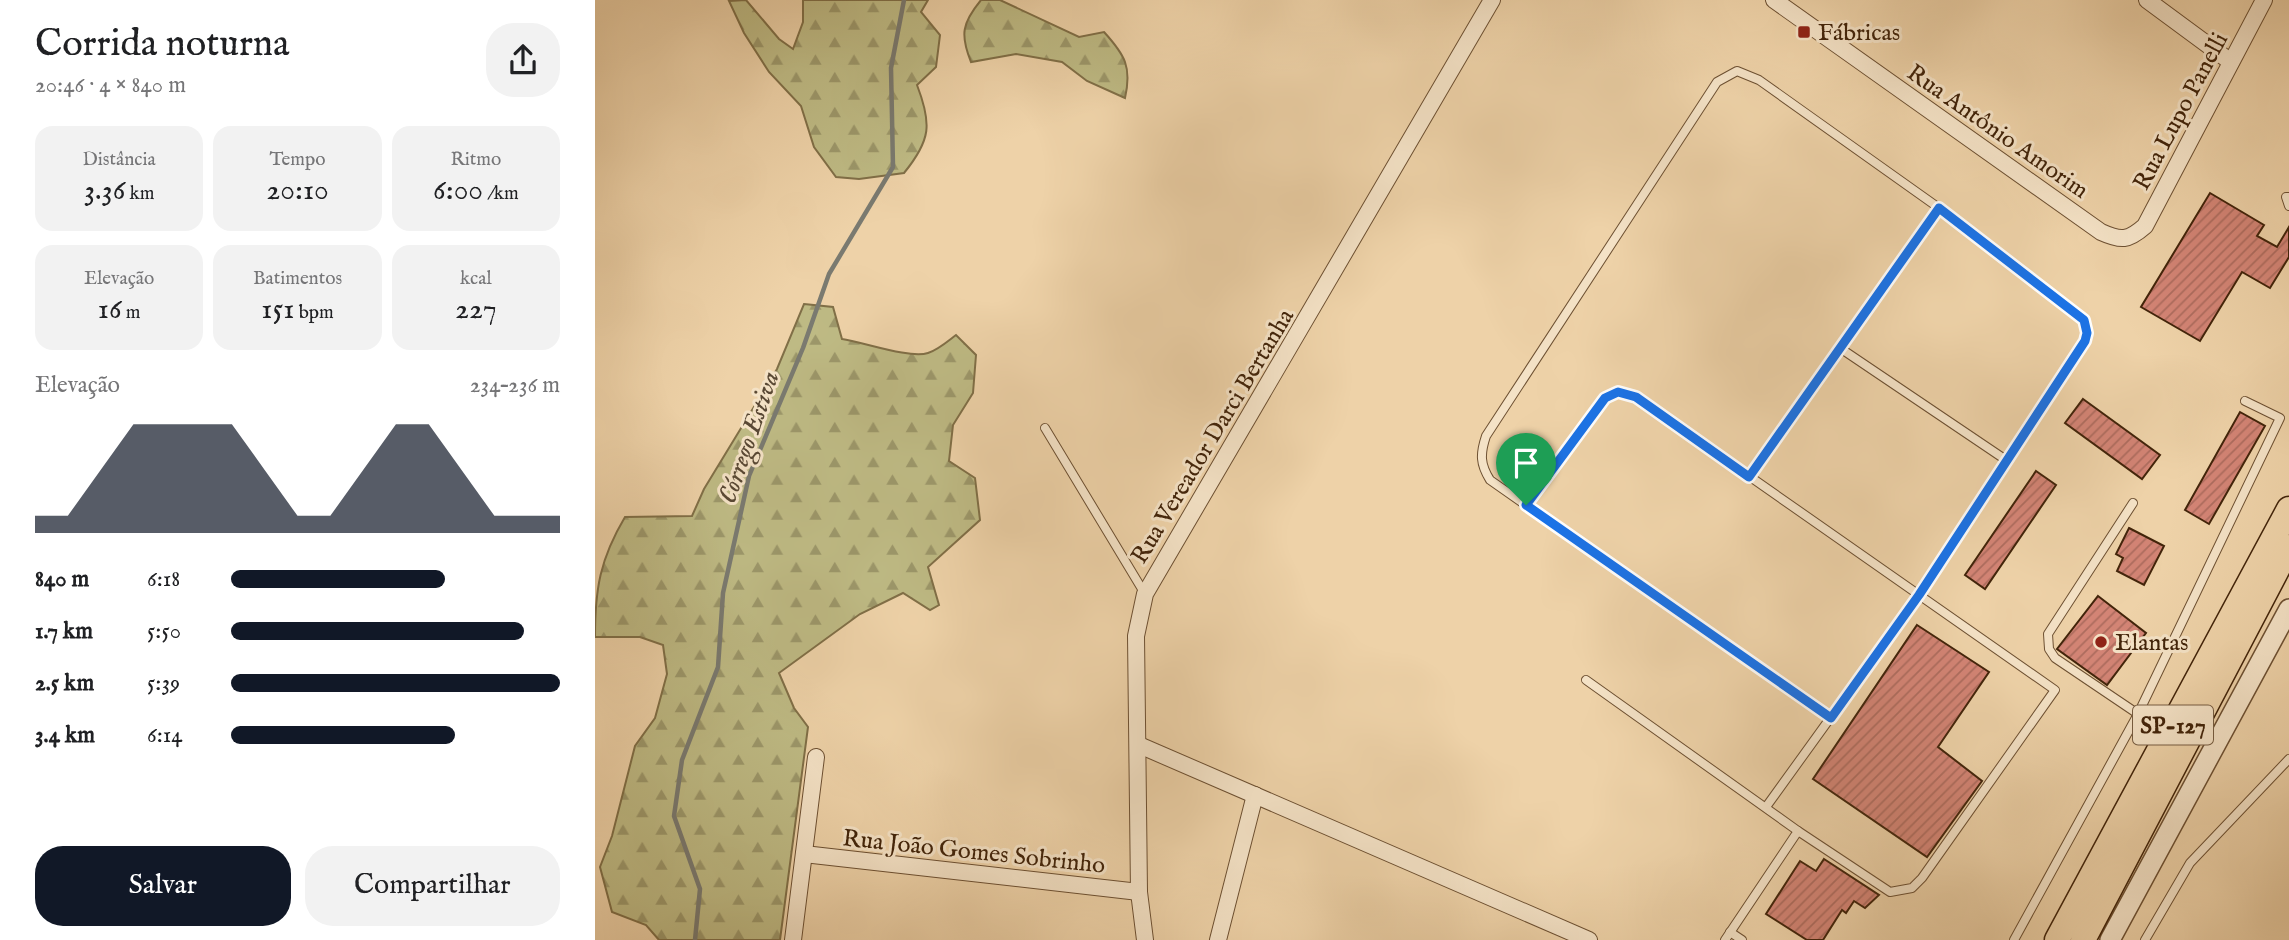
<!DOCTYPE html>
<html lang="pt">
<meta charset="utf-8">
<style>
body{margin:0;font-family:"IM FELL English",serif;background:#f2f2f2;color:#202124;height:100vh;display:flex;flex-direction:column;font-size:26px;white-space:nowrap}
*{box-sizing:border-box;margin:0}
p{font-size:23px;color:#757577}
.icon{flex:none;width:38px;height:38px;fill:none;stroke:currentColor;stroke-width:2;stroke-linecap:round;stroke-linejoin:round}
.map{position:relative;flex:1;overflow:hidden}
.side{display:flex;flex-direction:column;background:#fff;width:595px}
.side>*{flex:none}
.pin{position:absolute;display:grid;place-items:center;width:60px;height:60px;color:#fff;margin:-72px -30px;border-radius:50% 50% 50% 0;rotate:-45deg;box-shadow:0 0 7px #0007}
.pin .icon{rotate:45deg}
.round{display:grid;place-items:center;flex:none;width:74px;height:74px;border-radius:28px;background:#f2f2f2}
.overview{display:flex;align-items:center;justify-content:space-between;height:119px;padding:0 35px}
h1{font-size:38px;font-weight:600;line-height:52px}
.stats{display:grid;grid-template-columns:repeat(3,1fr);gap:10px;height:119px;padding:7px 35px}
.stats div{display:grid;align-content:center;border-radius:18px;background:#f2f2f2;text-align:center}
.stats b{font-size:30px;font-weight:600}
.stats small{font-size:19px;font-weight:400}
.stats p{font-size:19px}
.chart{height:196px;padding:14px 35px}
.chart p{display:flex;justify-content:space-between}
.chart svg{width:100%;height:126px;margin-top:7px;fill:#111827;opacity:.7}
.action{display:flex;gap:14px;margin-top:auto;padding:14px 35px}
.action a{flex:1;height:80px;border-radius:28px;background:#111827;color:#fff;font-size:28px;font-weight:600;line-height:80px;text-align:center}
.action a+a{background:#f2f2f2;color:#202124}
ul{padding:0 35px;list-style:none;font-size:23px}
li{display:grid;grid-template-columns:112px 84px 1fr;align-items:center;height:52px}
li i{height:18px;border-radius:9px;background:#111827}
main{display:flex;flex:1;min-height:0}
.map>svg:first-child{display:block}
.forest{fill:url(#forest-firs);stroke:#806f47;stroke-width:2}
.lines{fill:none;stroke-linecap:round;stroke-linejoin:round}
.stream{stroke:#7a7a70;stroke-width:4.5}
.building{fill:url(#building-hatch);stroke:#42240a;stroke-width:2}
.service-casing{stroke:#6d5032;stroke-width:10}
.minor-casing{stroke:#6d5032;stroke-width:18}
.tertiary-casing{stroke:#6d5032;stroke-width:22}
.trunk-casing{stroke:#42240a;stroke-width:27}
.service{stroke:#f4e2c6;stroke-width:8}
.minor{stroke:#f4e2c6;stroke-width:16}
.tertiary{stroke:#f4e2c6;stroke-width:19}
.trunk{stroke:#eed2a8;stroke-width:24}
.route-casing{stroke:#fff;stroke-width:14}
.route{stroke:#1a73e8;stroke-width:9}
.poi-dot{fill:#8f2418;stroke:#f4e2c6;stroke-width:2.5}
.labels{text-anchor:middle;stroke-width:6;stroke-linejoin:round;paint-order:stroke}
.shield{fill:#f4e2c6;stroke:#775d42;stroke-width:2}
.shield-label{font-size:23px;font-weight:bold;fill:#42240a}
.poi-label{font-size:24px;fill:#42240a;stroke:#f4e2c6;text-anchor:start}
.street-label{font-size:24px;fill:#42240a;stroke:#f4e2c6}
.water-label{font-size:26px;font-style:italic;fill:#594834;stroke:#f4e2c6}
</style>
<main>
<section class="side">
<div class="overview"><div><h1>Corrida noturna</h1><p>20:46 · 4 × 840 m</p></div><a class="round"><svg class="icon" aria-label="share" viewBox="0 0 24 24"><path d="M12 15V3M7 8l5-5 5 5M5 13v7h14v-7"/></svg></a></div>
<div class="stats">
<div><p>Distância</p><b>3.36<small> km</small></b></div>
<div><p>Tempo</p><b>20:10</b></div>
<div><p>Ritmo</p><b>6:00<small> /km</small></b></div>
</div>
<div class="stats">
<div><p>Elevação</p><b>16<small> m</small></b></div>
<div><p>Batimentos</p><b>151<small> bpm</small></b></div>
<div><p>kcal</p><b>227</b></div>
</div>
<div class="chart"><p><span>Elevação</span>234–236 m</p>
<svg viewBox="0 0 160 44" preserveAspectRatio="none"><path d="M0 44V38L10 38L20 22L30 6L40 6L50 6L60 6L70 22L80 38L90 38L100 22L110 6L120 6L130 22L140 38L150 38L160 38V44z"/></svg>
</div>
<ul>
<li><b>840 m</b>6:18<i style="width:65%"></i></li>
<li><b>1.7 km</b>5:50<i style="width:89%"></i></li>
<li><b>2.5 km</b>5:39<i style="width:100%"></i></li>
<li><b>3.4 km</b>6:14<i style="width:68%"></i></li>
</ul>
<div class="action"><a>Salvar</a><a>Compartilhar</a></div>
</section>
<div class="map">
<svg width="1694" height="940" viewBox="0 0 1694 940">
<defs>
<pattern id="forest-firs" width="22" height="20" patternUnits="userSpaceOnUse" patternTransform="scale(1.75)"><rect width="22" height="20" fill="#beba84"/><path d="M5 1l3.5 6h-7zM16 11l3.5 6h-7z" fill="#9c976a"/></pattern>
<pattern id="building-hatch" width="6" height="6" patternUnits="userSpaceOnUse" patternTransform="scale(1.75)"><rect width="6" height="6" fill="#d38475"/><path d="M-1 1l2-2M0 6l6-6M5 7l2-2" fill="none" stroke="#ad6c5e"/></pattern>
</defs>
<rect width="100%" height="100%" fill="#eed2a8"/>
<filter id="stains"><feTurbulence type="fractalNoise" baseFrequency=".00286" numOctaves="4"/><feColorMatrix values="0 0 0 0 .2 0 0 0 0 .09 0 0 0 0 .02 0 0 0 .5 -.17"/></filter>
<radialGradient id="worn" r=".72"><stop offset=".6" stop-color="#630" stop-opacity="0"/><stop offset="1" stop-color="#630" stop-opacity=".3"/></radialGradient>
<!-- forest -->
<g class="forest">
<path d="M151 0 184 39 198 49 208 22V0H333L326 12 345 35 341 67 322 85C337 124 336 140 309 173L264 179 241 177 219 147 206 106 174 72 149 33 134 1Z"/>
<path d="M386 0H405L484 37 509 32C530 55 537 67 530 98L492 81 467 62 421 54 376 62C365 35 367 23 386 0Z"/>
<path d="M209 304 238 307 247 339C268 342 315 359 333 353 343 350 353 341 361 335L381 355 378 393 358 425 354 461 380 478 385 520 333 567 344 605 335 610 308 593 265 614 184 673 199 708 213 727 185 940H64L51 925 17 912 5 867 17 836 40 746 60 718 72 674 68 645 45 637H0C0 589 5 559 30 517L97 516 109 489 182 369Z"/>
</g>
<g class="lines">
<!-- stream -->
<polyline class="stream" points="100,940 105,889 79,816 87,760 123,667 128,593 154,476 208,348 234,274 298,167 296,68 309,0"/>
</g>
<!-- building -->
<g class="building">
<polygon points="1615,193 1669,225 1662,236 1682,247 1694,227 1694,257 1675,288 1647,272 1605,341 1546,307"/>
<polygon points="1488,399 1565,455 1547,479 1470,423"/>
<polygon points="1645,412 1670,426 1614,524 1590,510"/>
<polygon points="1441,471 1461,485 1390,589 1370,575"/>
<polygon points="1534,528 1569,546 1549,585 1522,571 1528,558 1521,554"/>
<polygon points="1503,596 1551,633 1512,685 1462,649"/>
<polygon points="1322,625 1394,672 1343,747 1387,781 1332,857 1218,779"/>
<polygon points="1229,859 1284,895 1270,908 1259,901 1251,913 1247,910 1228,940 1212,940 1171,914 1205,861 1221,871"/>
</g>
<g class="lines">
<defs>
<g id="service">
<polyline points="1694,197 1691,197 1694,206"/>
<polyline points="1245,348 1411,460"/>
<polyline points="450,428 550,594"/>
<polyline points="1154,476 1344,208"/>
<polyline points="1538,503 1453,634 1454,649 1460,658 1543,714"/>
<polyline points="931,505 1010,398 1023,392 1041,397 1460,690 1327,878 1317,888 1295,892 1203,831"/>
<polyline points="991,680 1203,831 1130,940"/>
<path d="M1171 807 1324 595 1490 341 1492 333 1489 320 1344 208 1164 80 1142 71 1122 82 891 436C885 454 885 464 895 480L1235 718"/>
<polyline points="1135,932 1147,940"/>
<polyline points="1419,940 1543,714 1685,418 1650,401"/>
<polyline points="1550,940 1595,863 1694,759"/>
</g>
<g id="minor">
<path d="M1179 0 1506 232C1526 241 1533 241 1550 226L1669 0"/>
<polyline points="1552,0 1636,62"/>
<polyline points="544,745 994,940"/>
<polyline points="209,854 544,892"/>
<polyline points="198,940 221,757"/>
<polyline points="550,940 544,892 541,636 550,594 897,0"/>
<polyline points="623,940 660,795"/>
</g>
<polyline id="tertiary" points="1515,940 1694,609"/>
<g id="trunk">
<polyline points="1462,940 1694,509"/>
<polyline points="1488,940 1694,547"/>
</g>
</defs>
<!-- service casing -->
<use href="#service" class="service-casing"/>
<!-- minor casing -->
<use href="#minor" class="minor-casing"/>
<!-- tertiary casing -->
<use href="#tertiary" class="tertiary-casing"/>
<!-- trunk casing -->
<use href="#trunk" class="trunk-casing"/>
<!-- service -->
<use href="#service" class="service"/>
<!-- minor -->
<use href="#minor" class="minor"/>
<!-- tertiary -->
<use href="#tertiary" class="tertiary"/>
<!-- trunk -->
<use href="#trunk" class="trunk"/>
</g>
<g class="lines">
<defs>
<polygon id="route" points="1344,208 1489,320 1492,333 1490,341 1324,595 1236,718 931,505 1010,398 1023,392 1041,397 1154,477"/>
</defs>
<!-- route casing -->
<use href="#route" class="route-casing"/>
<!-- route -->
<use href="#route" class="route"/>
</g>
<!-- markers -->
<g class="poi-dot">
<rect x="1202" y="25" width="14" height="14" rx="3.5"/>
<circle cx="1506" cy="642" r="7"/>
</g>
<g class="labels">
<!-- shield labels -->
<rect class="shield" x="1538" y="705.5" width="80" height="39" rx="5"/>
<g class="shield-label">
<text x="1578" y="733">SP-127</text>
</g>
<!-- poi labels -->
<g class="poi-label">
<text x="1223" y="40">Fábricas</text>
<text x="1520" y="650">Elantas</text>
</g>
<!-- street labels -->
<g class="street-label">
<text transform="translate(1585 111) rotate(-62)" y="8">Rua Lupo Panelli</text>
<text transform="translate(1403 131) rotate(35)" y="8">Rua Antônio Amorim</text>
<text transform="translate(617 436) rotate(-59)" y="8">Rua Vereador Darci Bertanha</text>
<text transform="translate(379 851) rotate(6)" y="8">Rua João Gomes Sobrinho</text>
</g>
<!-- water labels -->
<g class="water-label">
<text transform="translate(153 437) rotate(-71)" y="9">Córrego Estiva</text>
</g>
</g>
<rect width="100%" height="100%" filter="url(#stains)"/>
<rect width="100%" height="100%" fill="url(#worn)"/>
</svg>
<div class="pin" style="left:931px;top:505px;background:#1e9e55"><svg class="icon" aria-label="arrive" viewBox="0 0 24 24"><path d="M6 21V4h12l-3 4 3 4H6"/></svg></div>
</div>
</main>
